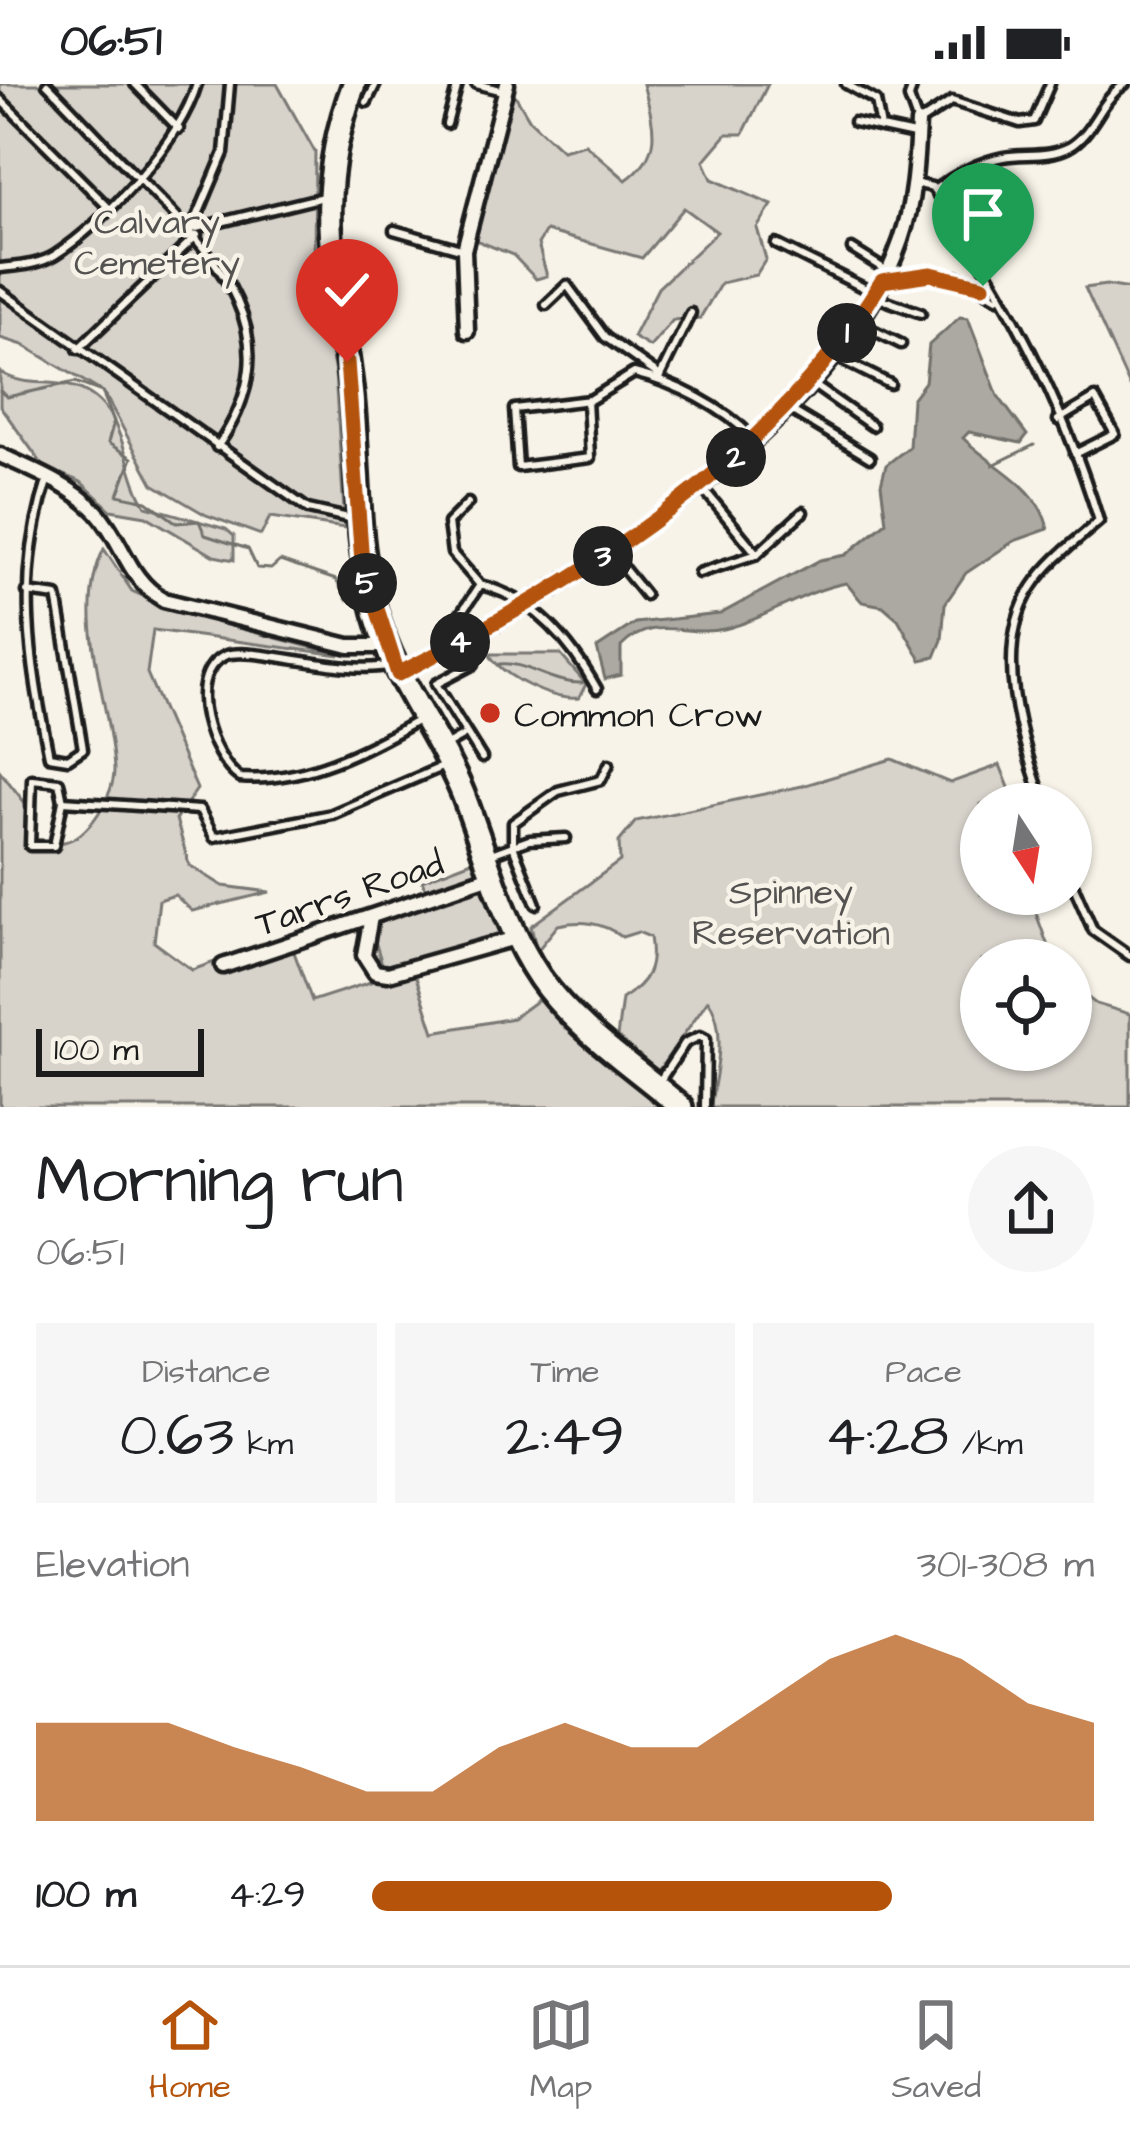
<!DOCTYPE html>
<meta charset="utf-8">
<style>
body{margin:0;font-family:"Architects Daughter",sans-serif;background:#f6f6f6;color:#202124;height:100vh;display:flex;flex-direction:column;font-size:45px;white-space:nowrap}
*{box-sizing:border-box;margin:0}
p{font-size:39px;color:#757577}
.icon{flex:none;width:66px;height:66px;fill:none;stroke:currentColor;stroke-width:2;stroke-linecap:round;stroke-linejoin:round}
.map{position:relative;height:1023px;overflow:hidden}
.details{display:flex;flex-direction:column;background:#fff;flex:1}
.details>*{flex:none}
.needle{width:78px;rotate:168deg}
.fabs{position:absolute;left:960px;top:699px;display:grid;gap:24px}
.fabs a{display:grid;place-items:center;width:132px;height:132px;border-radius:50%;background:#fff;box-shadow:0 3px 9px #0004;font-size:60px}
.scale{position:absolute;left:36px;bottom:30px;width:168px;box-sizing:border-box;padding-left:12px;border:6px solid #1c1c1c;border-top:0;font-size:33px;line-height:42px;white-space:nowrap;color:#1c1c1c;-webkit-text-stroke:9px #f7f3e8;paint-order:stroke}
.pin{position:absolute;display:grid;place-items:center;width:102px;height:102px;color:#fff;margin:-123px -51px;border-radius:50% 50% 50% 0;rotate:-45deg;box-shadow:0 0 12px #0007}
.pin .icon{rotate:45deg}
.km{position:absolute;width:60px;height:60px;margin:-30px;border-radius:50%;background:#222;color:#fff;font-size:33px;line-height:60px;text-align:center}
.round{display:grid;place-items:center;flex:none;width:126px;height:126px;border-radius:63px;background:#f6f6f6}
.summary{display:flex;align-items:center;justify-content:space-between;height:204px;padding:0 36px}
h1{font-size:66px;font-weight:600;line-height:90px}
.figures{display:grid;grid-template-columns:repeat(3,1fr);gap:18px;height:204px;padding:12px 36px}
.figures div{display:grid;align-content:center;border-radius:0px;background:#f6f6f6;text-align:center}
.figures b{font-size:60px;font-weight:600}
.figures small{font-size:33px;font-weight:400}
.figures p{font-size:33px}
.chart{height:336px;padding:24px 36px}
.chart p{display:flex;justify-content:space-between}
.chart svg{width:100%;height:216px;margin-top:12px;fill:#b45309;opacity:.7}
ul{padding:0 36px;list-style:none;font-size:39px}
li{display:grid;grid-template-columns:192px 144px 1fr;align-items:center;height:90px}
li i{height:30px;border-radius:15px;background:#b45309}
.status{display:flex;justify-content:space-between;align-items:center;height:84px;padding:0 60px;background:#fff;direction:ltr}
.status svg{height:33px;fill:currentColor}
.tab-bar{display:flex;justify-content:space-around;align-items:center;height:168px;border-top:3px solid #e0e0e0;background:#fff;font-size:33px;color:#757577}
.tab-bar a{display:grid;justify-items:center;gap:6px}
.tab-bar .on{color:#b45309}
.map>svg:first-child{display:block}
.green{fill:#d7d3cb;stroke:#7a7874;stroke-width:3}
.water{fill:#aca9a2;stroke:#72716c;stroke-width:3}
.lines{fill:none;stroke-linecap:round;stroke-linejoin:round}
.stream{stroke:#72716c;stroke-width:3}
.service-casing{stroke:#1c1c1c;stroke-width:15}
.minor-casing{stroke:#1c1c1c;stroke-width:21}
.primary-casing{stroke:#1c1c1c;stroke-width:30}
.service{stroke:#f7f3e8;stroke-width:6}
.minor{stroke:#f7f3e8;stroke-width:12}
.primary{stroke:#f7f3e8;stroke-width:21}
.route-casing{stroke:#fff;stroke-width:24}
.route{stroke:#b45309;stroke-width:15}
.poi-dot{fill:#c8321e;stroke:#f7f3e8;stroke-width:4.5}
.labels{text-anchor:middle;stroke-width:9;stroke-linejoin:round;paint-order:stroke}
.park-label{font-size:36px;fill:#545351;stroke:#f7f3e8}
.poi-label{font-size:36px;fill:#1c1c1c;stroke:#f7f3e8;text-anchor:start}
.street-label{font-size:36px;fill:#1c1c1c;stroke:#f7f3e8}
</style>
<div class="status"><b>06:51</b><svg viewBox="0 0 49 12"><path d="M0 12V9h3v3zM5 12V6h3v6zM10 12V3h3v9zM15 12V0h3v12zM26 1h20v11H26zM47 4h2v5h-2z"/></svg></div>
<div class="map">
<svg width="1130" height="1023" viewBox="0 0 1130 1023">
<rect width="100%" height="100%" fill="#f7f3e8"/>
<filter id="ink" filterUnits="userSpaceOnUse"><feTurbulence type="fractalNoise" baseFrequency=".00833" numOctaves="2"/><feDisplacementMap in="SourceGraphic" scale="24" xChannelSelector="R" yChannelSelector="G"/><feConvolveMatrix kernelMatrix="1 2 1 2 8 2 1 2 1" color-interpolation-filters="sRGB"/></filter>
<g filter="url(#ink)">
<!-- green -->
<g class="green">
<polygon points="0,0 277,0 315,68 314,178 335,289 345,444 270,433 261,451 206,431 153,400 104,309 23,261 0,254"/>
<path d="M643 0H768L743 50H727L704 77 712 95 772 121 757 144 766 175 756 191 721 199 700 234 673 236 650 263 633 253 658 204 717 148 684 124 642 174 546 147 538 160 547 192 536 195 513 171 473 155 512 6 530 36 562 66 585 60 626 96C664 69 654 41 643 0Z"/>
<polygon points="1106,201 1130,205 1130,303 1085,204"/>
<path d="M0 288C26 304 47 295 74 303 128 320 121 383 146 422L226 445 234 452V476L214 472 146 432 111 426 81 398 44 383 0 322Z"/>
<path d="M104 465 132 507 178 528 340 571 153 546 147 589 197 705 176 735 189 781 223 802 270 808 192 827 175 811 159 816 154 858 192 886 288 852 312 917 386 893 366 828 427 808 422 796 477 775 508 855 414 887 434 948 513 934 543 912 667 1023H0V687L29 724 36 756C45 757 56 760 64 758 89 753 115 710 114 685 110 615 71 531 104 465Z"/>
<path d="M489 570H560L586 600 579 614C552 617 503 593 489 570Z"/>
<path d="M892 675 950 699 1000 681 1014 716 981 720V810H1029L1053 876H981V966H1071V901L1096 920 1130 930V1023H710C716 992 728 943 708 916L658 987 617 953 622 915C648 898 655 884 650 853L638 848 622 853C602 838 582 836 558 841L537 867 531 842 620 777 619 758 636 737 802 702Z"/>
</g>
<!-- water -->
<path class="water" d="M960 233 968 234 998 312 1027 351 1021 359 969 348 963 354C993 384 1039 401 1048 445L1014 457 966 489 945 520 942 556 935 573 921 576 898 535 883 522 862 518 846 499C802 507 767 535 724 545 684 554 654 529 621 563V591L605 595 597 564 635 539 720 530 820 476 846 471 886 438 881 400 886 381 909 363 912 315 925 298 929 261Z"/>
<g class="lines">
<!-- stream -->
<g class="stream">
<polyline points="0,307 7,313 75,298 102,308 114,337 108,359 132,374 118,411 147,417 177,439 199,437 205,451 248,465 257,484 271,485 280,477 336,496 347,516"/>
<polyline points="993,381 1034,361"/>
<path d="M500 580C526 577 550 600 582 599"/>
</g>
<defs>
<g id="service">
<path d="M47 0C76 29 103 59 131 87 210 166 299 247 217 363"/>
<polyline points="135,0 179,45"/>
<polyline points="476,0 504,7"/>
<polyline points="846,0 876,17 881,44"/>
<polyline points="913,0 909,14 918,39 952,17 1020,39 1034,37 1050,0"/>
<polyline points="0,15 107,122"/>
<polyline points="367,18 376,0"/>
<polyline points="854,38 914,51"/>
<polyline points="447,40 458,0"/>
<path d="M914 99 932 103C1003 202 1064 321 1099 437 1076 457 1049 477 1032 503 991 566 1022 656 1044 720"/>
<path d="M934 106C955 91 977 78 1003 73 1025 69 1048 74 1069 63 1094 49 1099 17 1125 0"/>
<polyline points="192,145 224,69 230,0"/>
<polyline points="192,145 323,113"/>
<polyline points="394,146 464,166"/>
<polyline points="776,160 874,209"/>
<polyline points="852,165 884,185"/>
<path d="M0 184C18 182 39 181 55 171 105 139 180 57 197 0"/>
<polyline points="885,196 958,192 997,214"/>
<polyline points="0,207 308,425 353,435"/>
<polyline points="876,213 921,229"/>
<polyline points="546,221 567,201 605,253 660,292"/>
<polyline points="859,239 901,260"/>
<polyline points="78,265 197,151"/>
<polyline points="834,272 890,300"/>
<polyline points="660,292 691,229"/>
<polyline points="811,299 872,342"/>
<path d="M587 316 590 374 518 383 514 325 590 316 634 289C676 299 723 323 753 354"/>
<polyline points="789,325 870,374"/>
<polyline points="1058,336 1095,314 1115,350 1075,370"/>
<polyline points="701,402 757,470 803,428"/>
<polyline points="468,419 448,439 452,469 480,501"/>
<polyline points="612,470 645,511"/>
<polyline points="699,489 757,470"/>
<path d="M27 508 57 512 59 523 83 665 68 675 49 672C29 573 16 492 48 394"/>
<path d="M460 531 480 501C534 513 571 558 597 605"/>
<polyline points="461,558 474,580 436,600 482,674"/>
<path d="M391 581C343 593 250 560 224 572 182 593 211 675 240 694 304 699 367 666 420 635"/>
<polyline points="443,663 466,650"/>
<polygon points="32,695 59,698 63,717 54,762 30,762"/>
<polyline points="63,717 200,726 214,753 332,730 444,682"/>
<polyline points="491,770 529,756 566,754"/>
<polyline points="1071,796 1093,846 1130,872"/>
<polyline points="536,820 513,762 513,739 558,707 601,696 609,680"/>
<polyline points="659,998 685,959 700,952 706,955 705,1023"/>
</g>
<g id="minor">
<polyline points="467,247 464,166 507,0"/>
<path d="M0 371C33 386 71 401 97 428 124 458 127 495 164 516L349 562H386"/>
<path d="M398 590C566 506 837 342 901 156 914 118 916 79 918 39"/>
<polyline points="371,833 364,871 375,888 388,890 519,853"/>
<polyline points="223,882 494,791"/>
</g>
<path id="primary" d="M354 0C308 123 339 192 352 313 360 394 354 469 381 547 401 605 440 653 463 710 486 769 504 842 540 894 575 945 635 983 681 1023"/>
</defs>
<!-- service casing -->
<use href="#service" class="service-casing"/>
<!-- minor casing -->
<use href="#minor" class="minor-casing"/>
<!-- primary casing -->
<use href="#primary" class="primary-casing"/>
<!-- service -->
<use href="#service" class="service"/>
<!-- minor -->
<use href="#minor" class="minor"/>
<!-- primary -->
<use href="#primary" class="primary"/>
</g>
</g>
<g class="lines" filter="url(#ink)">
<defs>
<path id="route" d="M347 278 362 478 398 590C585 495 770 380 882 197L931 190 983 202"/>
</defs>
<!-- route casing -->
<use href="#route" class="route-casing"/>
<!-- route -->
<use href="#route" class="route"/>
</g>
<!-- markers -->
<circle class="poi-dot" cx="490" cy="629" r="12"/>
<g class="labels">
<!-- park labels -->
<g class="park-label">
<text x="157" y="149">Calvary<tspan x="157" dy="41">Cemetery</tspan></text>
<text x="791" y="819">Spinney<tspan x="791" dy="41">Reservation</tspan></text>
</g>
<!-- poi labels -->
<g class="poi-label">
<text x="514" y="642">Common Crow</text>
</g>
<!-- street labels -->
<g class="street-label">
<text transform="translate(349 808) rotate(-19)" y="13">Tarrs Road</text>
</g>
</g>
</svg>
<div class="fabs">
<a><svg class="needle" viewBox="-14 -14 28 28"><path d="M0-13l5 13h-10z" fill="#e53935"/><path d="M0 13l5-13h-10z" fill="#757577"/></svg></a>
<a><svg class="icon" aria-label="locate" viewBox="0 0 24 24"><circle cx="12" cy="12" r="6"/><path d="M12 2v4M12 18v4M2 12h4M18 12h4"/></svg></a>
</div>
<div class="scale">100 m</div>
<div class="pin" style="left:983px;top:202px;background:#1e9e55"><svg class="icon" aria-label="arrive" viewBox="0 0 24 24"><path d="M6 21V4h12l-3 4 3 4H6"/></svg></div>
<div class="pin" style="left:347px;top:278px;background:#d93025"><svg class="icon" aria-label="check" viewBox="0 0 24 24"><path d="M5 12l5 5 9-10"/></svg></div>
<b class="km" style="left:847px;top:249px">1</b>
<b class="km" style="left:736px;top:373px">2</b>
<b class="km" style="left:603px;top:472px">3</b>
<b class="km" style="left:460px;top:558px">4</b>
<b class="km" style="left:367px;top:499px">5</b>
</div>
<section class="details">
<div class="summary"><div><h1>Morning run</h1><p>06:51</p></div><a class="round"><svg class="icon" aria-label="share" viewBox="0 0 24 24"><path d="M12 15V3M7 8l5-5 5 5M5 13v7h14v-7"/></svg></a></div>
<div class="figures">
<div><p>Distance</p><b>0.63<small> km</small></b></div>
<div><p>Time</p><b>2:49</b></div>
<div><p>Pace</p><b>4:28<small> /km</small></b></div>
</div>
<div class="chart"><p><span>Elevation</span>301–308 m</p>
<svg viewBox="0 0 160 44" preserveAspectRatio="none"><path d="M0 44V24L10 24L20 24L30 29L40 33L50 38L60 38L70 29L80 24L90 29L100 29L110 20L120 11L130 6L140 11L150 20L160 24V44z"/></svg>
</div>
<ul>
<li><b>100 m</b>4:29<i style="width:72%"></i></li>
</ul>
</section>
<nav class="tab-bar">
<a class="on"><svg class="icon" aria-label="home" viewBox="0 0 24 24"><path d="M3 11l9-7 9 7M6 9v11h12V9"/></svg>Home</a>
<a><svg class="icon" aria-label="map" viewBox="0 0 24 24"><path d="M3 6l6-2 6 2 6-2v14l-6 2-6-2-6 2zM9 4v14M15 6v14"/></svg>Map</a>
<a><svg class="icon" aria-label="saved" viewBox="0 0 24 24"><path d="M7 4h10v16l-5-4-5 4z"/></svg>Saved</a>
</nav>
